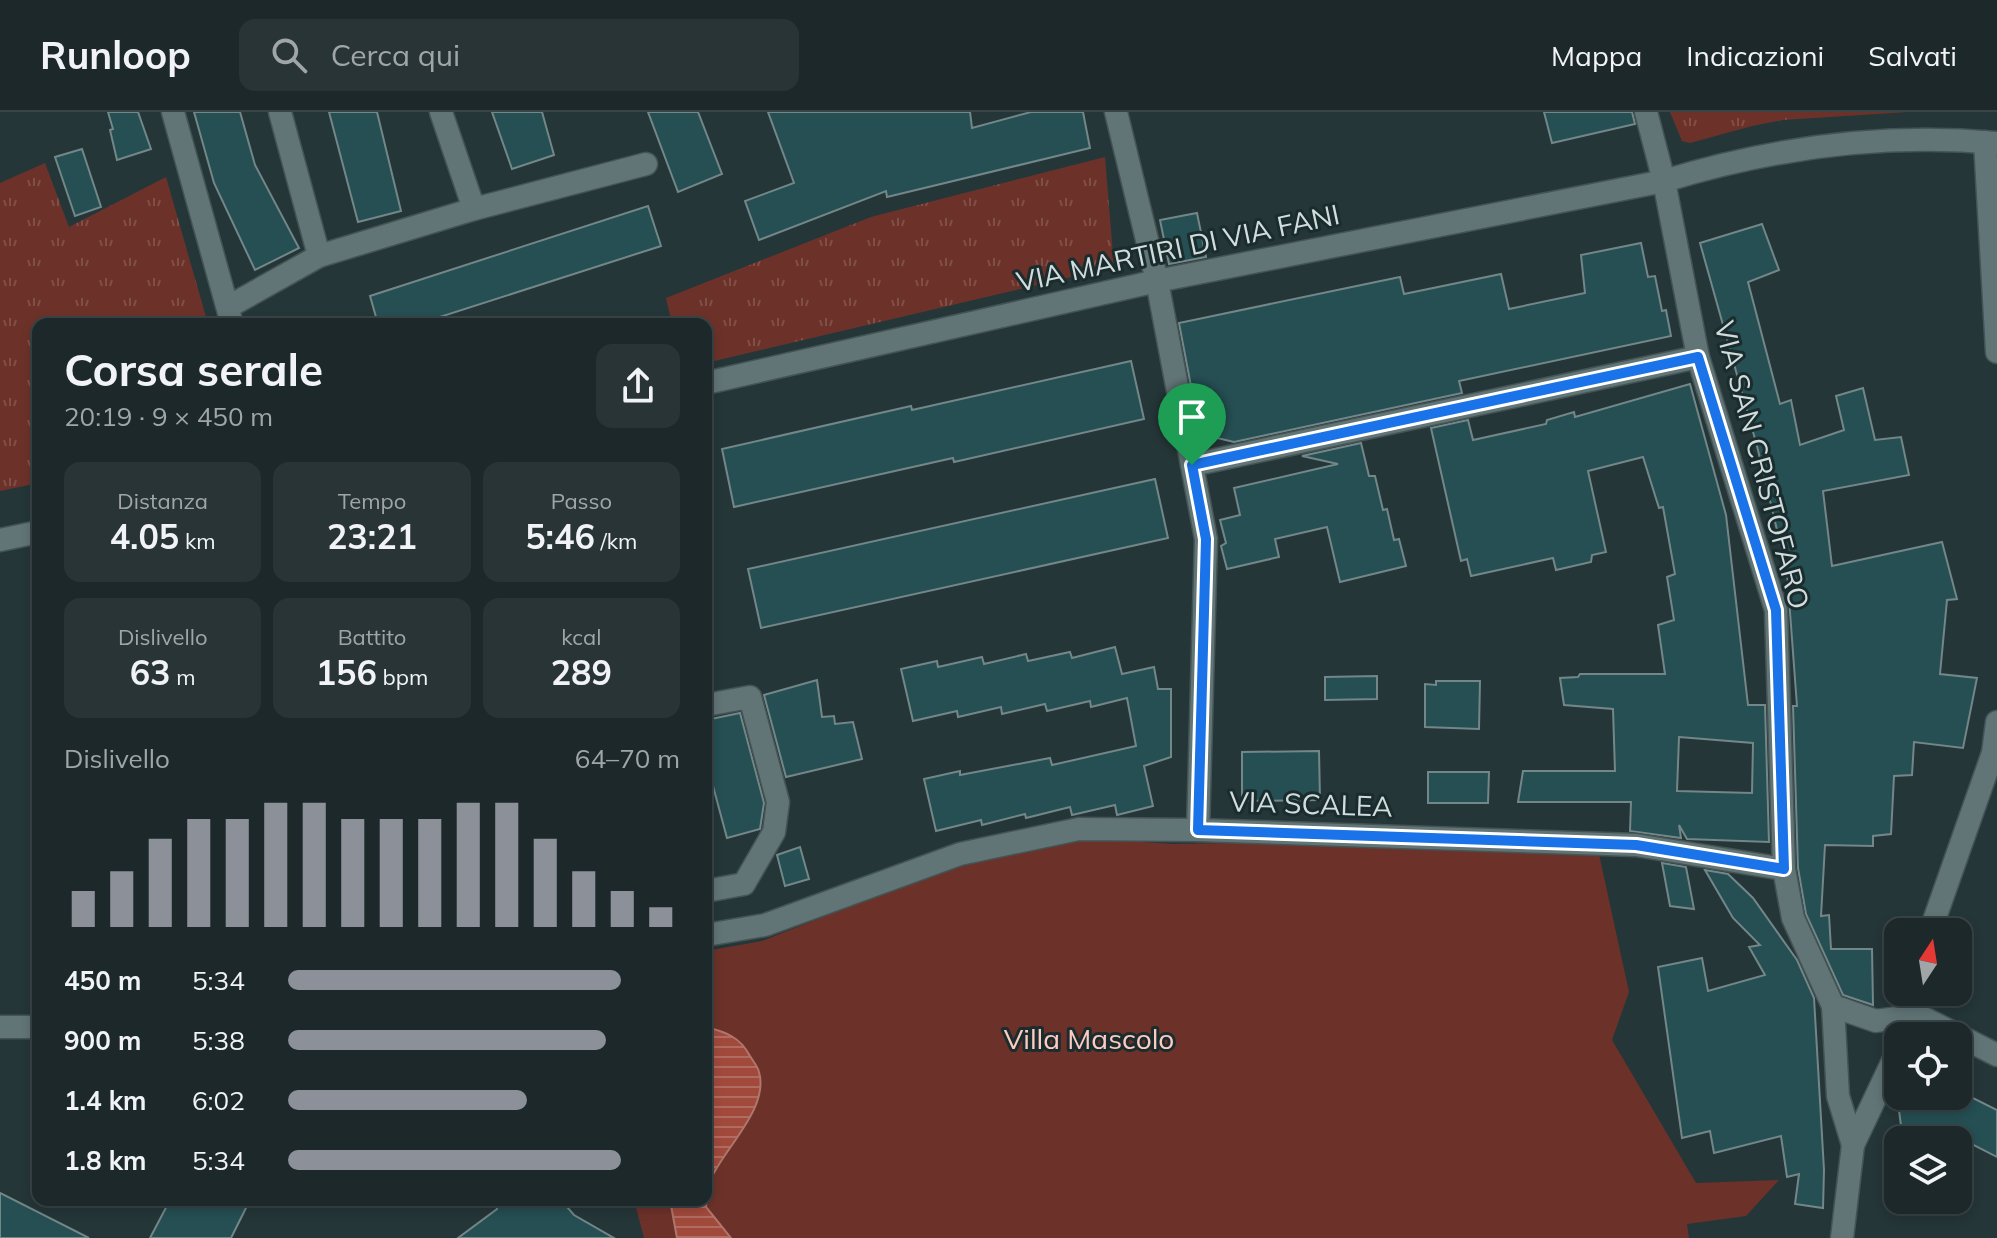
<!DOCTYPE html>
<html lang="it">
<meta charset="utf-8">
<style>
body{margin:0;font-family:Mulish,sans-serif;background:#293436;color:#f1f3f6;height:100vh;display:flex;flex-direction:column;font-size:30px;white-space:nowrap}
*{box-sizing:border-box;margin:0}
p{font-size:26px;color:#a0a6a8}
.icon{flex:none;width:44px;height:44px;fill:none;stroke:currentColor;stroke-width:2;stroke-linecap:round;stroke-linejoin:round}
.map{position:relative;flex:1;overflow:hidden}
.drawer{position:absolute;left:32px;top:206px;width:680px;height:888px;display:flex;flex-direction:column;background:#1c282a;border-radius:16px;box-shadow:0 4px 12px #0003,0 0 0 2px #3a4447}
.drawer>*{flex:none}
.needle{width:52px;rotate:12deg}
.buttons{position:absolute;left:1884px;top:806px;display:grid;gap:16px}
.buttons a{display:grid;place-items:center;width:88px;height:88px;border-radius:16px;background:#1c282a;box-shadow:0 4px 12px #0003,0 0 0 2px #3a4447;font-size:40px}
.pin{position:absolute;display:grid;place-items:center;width:68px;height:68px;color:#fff;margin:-82px -34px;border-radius:50% 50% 50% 0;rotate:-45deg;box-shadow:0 0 8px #0007}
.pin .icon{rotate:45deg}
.round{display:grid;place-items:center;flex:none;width:84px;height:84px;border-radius:16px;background:#293436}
.overview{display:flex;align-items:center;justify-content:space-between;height:136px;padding:0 32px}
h1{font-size:44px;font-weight:700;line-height:60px}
.figures{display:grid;grid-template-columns:repeat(3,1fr);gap:12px;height:136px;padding:8px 32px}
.figures div{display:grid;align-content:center;border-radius:16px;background:#293436;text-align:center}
.figures b{font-size:34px;font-weight:700}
.figures small{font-size:22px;font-weight:400}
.figures p{font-size:22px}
.chart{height:224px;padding:16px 32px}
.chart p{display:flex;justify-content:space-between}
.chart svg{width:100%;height:144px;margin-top:8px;stroke:#8c9099;stroke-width:6}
ul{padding:0 32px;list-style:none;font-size:26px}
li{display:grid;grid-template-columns:128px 96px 1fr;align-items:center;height:60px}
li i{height:20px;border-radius:10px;background:#8c9099}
header{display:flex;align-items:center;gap:48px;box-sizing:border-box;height:112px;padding:0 40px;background:#1c282a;border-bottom:2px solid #3a4447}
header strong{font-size:38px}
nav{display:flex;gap:44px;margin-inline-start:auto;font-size:28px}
.search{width:560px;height:72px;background:#293436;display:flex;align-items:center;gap:20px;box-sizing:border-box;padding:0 28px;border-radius:16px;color:#a0a6a8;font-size:30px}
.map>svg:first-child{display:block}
.grass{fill:url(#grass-tufts)}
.park{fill:#6c3229}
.water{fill:url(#water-rules);stroke:#af766c;stroke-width:2}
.building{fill:#254f53;stroke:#738688;stroke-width:2;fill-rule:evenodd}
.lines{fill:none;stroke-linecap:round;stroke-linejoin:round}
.street-casing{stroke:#445354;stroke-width:25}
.street{stroke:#617476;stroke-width:22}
.route-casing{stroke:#fff;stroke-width:16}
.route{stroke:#1a73e8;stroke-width:10}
.labels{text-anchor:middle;stroke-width:6;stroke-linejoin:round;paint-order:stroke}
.street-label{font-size:28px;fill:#d1dcdd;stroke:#1b2c2e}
.park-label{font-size:28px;fill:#fecbc1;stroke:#1b2c2e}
</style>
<header>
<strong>Runloop</strong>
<div class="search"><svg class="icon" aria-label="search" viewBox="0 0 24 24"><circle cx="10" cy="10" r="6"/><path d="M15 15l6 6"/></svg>Cerca qui</div>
<nav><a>Mappa</a><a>Indicazioni</a><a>Salvati</a></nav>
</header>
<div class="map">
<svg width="1997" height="1126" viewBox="0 0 1997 1126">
<defs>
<pattern id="grass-tufts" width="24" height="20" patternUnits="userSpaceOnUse" patternTransform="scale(2)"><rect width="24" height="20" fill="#6c3229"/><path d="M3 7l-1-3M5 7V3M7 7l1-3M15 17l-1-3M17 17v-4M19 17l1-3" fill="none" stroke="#804f48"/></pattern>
<pattern id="water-rules" width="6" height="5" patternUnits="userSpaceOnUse" patternTransform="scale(2)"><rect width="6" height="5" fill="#a14a3c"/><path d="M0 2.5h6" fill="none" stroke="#b16c61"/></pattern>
</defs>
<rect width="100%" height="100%" fill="#253638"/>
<!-- grass -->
<g class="grass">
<polygon points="1670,0 1908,0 1782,8 1752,14 1690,31 1682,29"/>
<polygon points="1105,45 1114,155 706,251 706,212 672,212 666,186 871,105"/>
<polygon points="45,51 69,115 166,65 208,212 38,212 38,371 0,379 0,71"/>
</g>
<!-- park -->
<polygon class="park" points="1086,726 1172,732 1286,730 1599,742 1629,880 1612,928 1696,1071 1779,1068 1746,1104 1687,1112 1689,1126 644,1126 634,1088 706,1088 706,839 762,829 927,764 1035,734"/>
<!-- water -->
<path class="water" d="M706 915C726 920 740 925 750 944 753 949 758 955 759 960 770 997 721 1039 709 1071 706 1078 707 1087 706 1095L731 1126H677L670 1088H706Z"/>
<!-- building -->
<g class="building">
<polygon points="108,0 138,0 151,37 117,48 110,18 113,17"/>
<polygon points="194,0 240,0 255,53 299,136 255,158 214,71"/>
<polygon points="329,0 377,0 401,99 358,110"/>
<polygon points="492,0 542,0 554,43 512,57"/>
<polygon points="648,0 698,0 722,62 678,80"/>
<polygon points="768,0 970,0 972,16 1031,0 1083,0 1090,36 887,85 886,79 759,128 745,89 794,71"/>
<polygon points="1544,0 1632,0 1635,12 1552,31"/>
<polygon points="82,37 101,95 75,104 55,45"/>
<polygon points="648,94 661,134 418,212 378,212 370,184"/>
<polygon points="1197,101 1206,145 1169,152 1160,108"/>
<polygon points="1762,112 1779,158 1748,170 1780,292 1791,288 1800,333 1844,318 1836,284 1863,276 1875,328 1901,325 1909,363 1823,379 1832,454 1942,430 1957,487 1947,488 1940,562 1977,566 1963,636 1914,630 1912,663 1894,664 1891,722 1873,724 1873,734 1825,733 1821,804 1829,803 1831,837 1872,837 1873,893 1843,883 1806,802 1798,756 1793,594 1797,594 1787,460 1757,334 1700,131"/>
<polygon points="1641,131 1648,165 1655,164 1662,199 1666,198 1671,224 1459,269 1462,281 1234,330 1200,322 1179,211 1400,165 1404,182 1501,162 1509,197 1585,181 1581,143"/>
<polygon points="1131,249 1144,307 954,350 953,346 734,395 722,337 911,294 912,298"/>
<path d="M1690 272 1726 403 1748 593H1765L1769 730 1687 727 1679 713 1681 726 1630 719 1631 690H1518L1523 659H1615L1613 597 1564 593 1560 566 1578 565 1580 562H1665L1658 513 1674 508 1667 465 1675 462 1663 395 1659 396 1643 345 1588 359 1606 440 1592 443 1591 450 1556 458 1553 446 1471 464 1467 447 1461 449 1431 316 1468 308 1473 328 1546 312 1547 308 1574 300 1575 305ZM1679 625 1753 631 1752 681 1677 679Z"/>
<polygon points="1361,331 1369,364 1375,364 1383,398 1387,397 1394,428 1399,427 1406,454 1340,470 1327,415 1275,427 1279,445 1227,457 1221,434 1226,431 1220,408 1240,403 1234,376 1338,352 1302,344"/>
<polygon points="1155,367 1168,426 761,516 748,457"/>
<polygon points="1115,535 1122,562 1154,555 1158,577 1171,577 1171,645 1144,654 1153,694 1117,703 1115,693 1072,703 1070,695 1026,706 1025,702 982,713 981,708 936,719 924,667 960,659 960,663 1050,646 1052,653 1136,634 1127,586 1091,595 1090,589 1047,599 1045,592 1002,602 1001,595 958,605 957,599 913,609 901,557 937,549 938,555 982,545 984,552 1026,542 1028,549 1070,540 1072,546"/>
<polygon points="1377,564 1377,587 1325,588 1325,565"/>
<polygon points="817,568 822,605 834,604 835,612 853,610 862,647 786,665 764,583"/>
<polygon points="1436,569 1480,569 1479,617 1425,615 1425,572 1436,573"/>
<polygon points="740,601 764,691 760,717 727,726 706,648 706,608"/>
<polygon points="1319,639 1320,688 1242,689 1242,640"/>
<polygon points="1428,660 1489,660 1488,691 1428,691"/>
<polygon points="800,735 809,767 785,774 777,743"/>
<polygon points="1662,751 1686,755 1694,797 1670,794"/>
<polygon points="1705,758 1728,762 1753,786 1797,848 1814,886 1824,1058 1823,1096 1795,1092 1799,1062 1787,1065 1781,1024 1714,1041 1710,1019 1682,1026 1658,855 1702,846 1708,879 1765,863 1749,835 1760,833 1733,806"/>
<polygon points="1897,984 1969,984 1997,998 1997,1045 1964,1028 1903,1028"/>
<polygon points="0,1081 89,1126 0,1126"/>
<polygon points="170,1088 250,1088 231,1126 150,1126"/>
<polygon points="496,1088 561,1088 574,1103 614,1126 458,1126 497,1097"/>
</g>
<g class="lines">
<defs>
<g id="street">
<polyline points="173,0 232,212"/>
<polyline points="280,0 319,144"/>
<polyline points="441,0 474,97"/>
<polyline points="1116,0 1157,169 1206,427 1198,718"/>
<polyline points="1646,0 1664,69 1698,245 1776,498 1784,757 1793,806 1833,894 1876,909 1918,903"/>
<polyline points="1985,30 1997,240"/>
<polyline points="228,195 319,144 474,97 646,52"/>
<path d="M706 271 1157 169 1664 69C1771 36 1885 21 1997 31"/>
<polyline points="1192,353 1698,245"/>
<polyline points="0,428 38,420"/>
<polyline points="706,593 750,585 778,690 774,720 744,772 706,779"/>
<polyline points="1930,820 1993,641 1997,610"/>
<polyline points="706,823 765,813 960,742 1079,717 1198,718 1636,733 1784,757"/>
<polyline points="1915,880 1918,903"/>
<polyline points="1833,894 1838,984 1853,1033"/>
<polyline points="1918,903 1997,943"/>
<polyline points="0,915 38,915"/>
<polyline points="1906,924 1918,903"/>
<polyline points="1842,1126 1853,1033 1898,938"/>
</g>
</defs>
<!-- street casing -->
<use href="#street" class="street-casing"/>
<!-- street -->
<use href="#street" class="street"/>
</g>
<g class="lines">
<defs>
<polygon id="route" points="1698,245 1776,498 1784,757 1636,733 1198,718 1206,427 1192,353"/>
</defs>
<!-- route casing -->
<use href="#route" class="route-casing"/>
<!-- route -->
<use href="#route" class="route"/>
</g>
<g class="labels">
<!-- street labels -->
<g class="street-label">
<text transform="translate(1178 136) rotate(-12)" y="10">VIA MARTIRI DI VIA FANI</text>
<text transform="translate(1762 353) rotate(75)" y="10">VIA SAN CRISTOFARO</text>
<text transform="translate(1311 692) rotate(2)" y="10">VIA SCALEA</text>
</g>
<!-- park labels -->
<g class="park-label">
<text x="1089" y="937">Villa Mascolo</text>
</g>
</g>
</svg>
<div class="buttons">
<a><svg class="needle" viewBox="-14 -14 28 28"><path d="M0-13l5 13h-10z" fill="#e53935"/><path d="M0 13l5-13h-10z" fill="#a0a6a8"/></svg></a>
<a><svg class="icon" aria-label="locate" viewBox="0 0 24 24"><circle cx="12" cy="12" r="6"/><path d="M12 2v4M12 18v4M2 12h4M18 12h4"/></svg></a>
<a><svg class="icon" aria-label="layers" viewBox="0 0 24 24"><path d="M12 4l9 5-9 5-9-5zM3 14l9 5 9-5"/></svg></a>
</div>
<div class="pin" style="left:1192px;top:353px;background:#1e9e55"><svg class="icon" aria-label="arrive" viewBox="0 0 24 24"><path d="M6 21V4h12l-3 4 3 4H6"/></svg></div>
<section class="drawer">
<div class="overview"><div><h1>Corsa serale</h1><p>20:19 · 9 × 450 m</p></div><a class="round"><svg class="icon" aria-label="share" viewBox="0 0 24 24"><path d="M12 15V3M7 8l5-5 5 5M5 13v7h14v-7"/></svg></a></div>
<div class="figures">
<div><p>Distanza</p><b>4.05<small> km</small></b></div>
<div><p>Tempo</p><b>23:21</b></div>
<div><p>Passo</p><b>5:46<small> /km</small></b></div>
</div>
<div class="figures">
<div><p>Dislivello</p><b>63<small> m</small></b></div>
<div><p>Battito</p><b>156<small> bpm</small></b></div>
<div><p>kcal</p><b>289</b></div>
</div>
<div class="chart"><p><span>Dislivello</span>64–70 m</p>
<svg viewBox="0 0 160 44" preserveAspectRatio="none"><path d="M5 44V33M15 44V27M25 44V17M35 44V11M45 44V11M55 44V6M65 44V6M75 44V11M85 44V11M95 44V11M105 44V6M115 44V6M125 44V17M135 44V27M145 44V33M155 44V38"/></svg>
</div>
<ul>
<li><b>450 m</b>5:34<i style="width:85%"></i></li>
<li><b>900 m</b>5:38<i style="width:81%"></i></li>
<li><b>1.4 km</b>6:02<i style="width:61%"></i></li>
<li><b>1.8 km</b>5:34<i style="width:85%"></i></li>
</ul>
</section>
</div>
